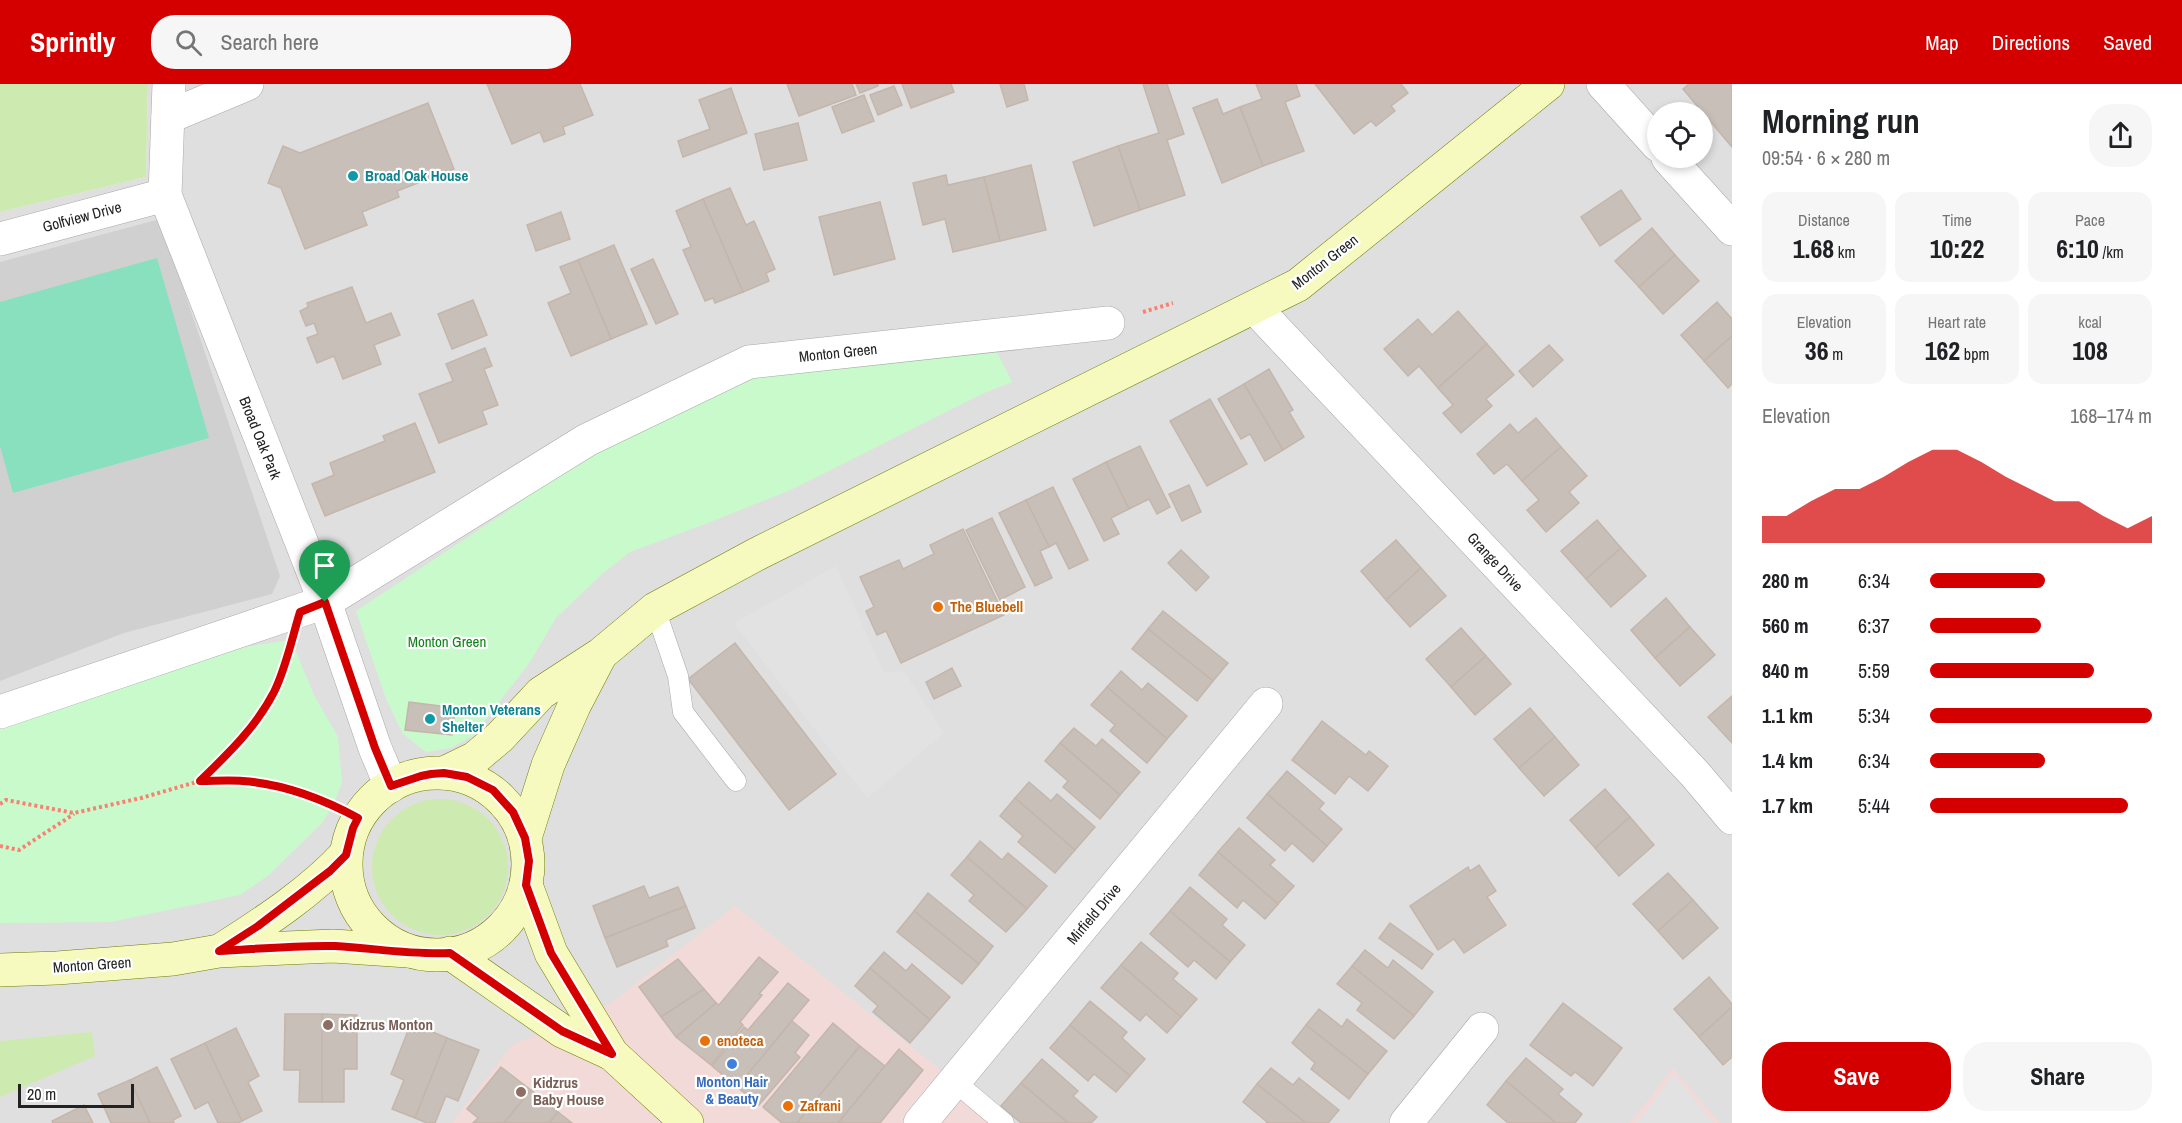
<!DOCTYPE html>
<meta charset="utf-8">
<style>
body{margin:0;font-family:"Archivo Narrow",sans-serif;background:#f6f6f6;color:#202124;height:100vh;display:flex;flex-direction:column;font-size:22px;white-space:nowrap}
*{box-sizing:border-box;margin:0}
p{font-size:20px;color:#757577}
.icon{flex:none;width:33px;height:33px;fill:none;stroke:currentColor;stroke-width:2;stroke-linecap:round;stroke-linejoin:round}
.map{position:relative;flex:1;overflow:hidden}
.drawer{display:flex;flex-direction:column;background:#fff;width:450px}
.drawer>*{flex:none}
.fabs{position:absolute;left:1647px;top:18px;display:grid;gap:12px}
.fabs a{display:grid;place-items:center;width:66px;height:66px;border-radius:50%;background:#fff;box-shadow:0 3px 9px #0003;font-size:30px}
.scale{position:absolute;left:18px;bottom:15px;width:116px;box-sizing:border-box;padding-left:6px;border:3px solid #222;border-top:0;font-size:16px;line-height:21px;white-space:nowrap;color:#222;-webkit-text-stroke:4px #fff;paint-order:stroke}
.pin{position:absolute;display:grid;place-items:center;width:51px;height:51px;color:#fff;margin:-62px -26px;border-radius:50% 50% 50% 0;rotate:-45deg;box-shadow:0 0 6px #0007}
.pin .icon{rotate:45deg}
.round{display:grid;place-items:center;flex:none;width:63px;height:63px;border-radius:24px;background:#f6f6f6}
.summary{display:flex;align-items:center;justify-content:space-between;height:102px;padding:0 30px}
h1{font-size:33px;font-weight:700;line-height:45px}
.metrics{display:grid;grid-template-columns:repeat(3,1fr);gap:9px;height:102px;padding:6px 30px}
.metrics div{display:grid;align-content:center;border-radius:15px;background:#f6f6f6;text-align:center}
.metrics b{font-size:26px;font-weight:700}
.metrics small{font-size:16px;font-weight:400}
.metrics p{font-size:16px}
.chart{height:168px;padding:12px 30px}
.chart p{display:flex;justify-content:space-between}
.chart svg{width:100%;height:108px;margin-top:6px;fill:#d40000;opacity:.7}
.button{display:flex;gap:12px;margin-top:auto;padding:12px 30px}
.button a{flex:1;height:69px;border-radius:24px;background:#d40000;color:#fff;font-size:24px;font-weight:700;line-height:69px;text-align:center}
.button a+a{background:#f6f6f6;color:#202124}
ul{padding:0 30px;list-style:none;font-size:20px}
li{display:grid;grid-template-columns:96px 72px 1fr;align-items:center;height:45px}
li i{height:15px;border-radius:8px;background:#d40000}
header{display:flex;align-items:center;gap:36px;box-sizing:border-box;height:84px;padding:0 30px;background:#d40000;color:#fff}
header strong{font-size:28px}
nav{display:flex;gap:33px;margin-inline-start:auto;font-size:21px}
.search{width:420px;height:54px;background:#f6f6f6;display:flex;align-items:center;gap:15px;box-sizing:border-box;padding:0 21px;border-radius:24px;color:#757577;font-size:22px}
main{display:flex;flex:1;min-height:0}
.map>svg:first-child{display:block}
.residential{fill:#e0dfdf;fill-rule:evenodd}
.commercial{fill:#f2dad9}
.religious{fill:#d0d0d0}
.grass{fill:#cdebb0}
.park{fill:#c8facc}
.pitch{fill:#88e0be}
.parking{fill:#e2e2e2}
.building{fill:#c7bfb8;stroke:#c4b6ab;stroke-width:1.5}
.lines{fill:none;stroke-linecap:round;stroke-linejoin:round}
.service-casing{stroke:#a9a9a9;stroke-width:21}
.minor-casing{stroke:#a9a9a9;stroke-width:34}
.secondary-casing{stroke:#707d05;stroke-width:34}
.path{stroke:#fa8072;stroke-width:4;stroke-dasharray:3 3;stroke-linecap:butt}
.service{stroke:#fff;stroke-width:20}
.minor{stroke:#fff;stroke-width:33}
.secondary{stroke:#f7fabf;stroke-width:33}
.route-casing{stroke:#fff;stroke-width:12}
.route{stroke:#d40000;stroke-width:8}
.culture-dot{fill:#0f9aa8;stroke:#fff;stroke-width:2}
.food-dot{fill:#e8710a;stroke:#fff;stroke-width:2}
.education-dot{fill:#8d6e63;stroke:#fff;stroke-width:2}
.shop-dot{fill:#3f7fe0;stroke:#fff;stroke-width:2}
.labels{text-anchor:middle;stroke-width:4.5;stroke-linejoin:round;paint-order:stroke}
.culture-label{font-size:15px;font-weight:bold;fill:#0d838f;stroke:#fff;text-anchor:start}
.street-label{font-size:15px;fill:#222;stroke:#fff}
.food-label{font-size:15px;font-weight:bold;fill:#c56008;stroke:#fff;text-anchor:start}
.park-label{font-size:15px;fill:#0c8416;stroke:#fff}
.education-label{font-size:15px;font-weight:bold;fill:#785e54;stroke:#fff;text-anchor:start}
.shop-label{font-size:15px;font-weight:bold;fill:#366cbe;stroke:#fff}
</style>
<header>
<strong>Sprintly</strong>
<div class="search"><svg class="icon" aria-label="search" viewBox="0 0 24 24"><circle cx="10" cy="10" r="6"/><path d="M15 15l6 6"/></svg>Search here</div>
<nav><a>Map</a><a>Directions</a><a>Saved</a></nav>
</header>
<main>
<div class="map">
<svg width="1732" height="1039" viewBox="0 0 1732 1039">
<rect width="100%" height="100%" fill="#f2efe9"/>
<!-- residential -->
<path class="residential" d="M148 0H1732V1039H0V128L146 93ZM1658 28H1702V74H1658Z"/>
<!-- commercial -->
<g class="commercial">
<polygon points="735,822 1007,1039 452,1039 512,961 611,919"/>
<polygon points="1673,984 1720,1039 1630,1039"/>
</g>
<!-- religious -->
<polygon class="religious" points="160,135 280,492 272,510 124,549 0,597 0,178"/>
<!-- grass -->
<g class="grass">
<polygon points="0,0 148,0 146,93 0,128"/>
<circle cx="440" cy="783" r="68"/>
<polygon points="92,948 95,972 0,1013 0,957"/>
</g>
<!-- park -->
<g class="park">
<polygon points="993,260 1012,298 982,310 793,405 708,439 630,468 602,490 556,534 530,578 474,651 451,664 426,668 403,650 386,615 356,527 509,426 609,356 761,287"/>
<polygon points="291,556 315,613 338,653 342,699 333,721 322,739 269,791 240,811 111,838 0,839 0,643 244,563"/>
</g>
<!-- pitch -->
<polygon class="pitch" points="157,174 209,354 13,409 0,362 0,218"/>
<!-- parking -->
<g class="parking">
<polygon points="836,482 884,589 904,587 944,649 867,714 734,539"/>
<polygon points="1674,990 1712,1038 1713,1039 1637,1039"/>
</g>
<!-- building -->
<g class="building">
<polygon points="487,0 580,0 593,31 563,43 565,50 544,58 540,48 512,60"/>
<polygon points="787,0 852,0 856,11 799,32"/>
<polygon points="856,0 878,0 878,2 860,9"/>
<polygon points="902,0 951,0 954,8 911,24"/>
<polygon points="1000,0 1024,0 1028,16 1007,23"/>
<polygon points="1143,0 1167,0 1184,50 1167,56 1185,111 1140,126 1118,62 1159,49"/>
<polygon points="1256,0 1296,0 1300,12 1285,18 1304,67 1263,82 1240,23 1262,15"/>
<polygon points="1315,0 1401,0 1408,9 1391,22 1395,27 1376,42 1371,37 1354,50"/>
<polygon points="1689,0 1732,0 1732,63 1683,5"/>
<polygon points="894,2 902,21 878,31 870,11"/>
<polygon points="731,4 747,49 683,73 678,57 710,45 699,16"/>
<polygon points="864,11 874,37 842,49 832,23"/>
<polygon points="1217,15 1223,30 1240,23 1263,82 1222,99 1193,24"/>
<polygon points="428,19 454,85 397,107 399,113 362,128 367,141 305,165 281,104 268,99 283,62 300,69"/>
<polygon points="798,39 807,76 764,86 755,50"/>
<polygon points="1118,62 1140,126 1094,142 1073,78"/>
<polygon points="1031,81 1046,146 1000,157 984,93"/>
<polygon points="946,91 948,101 984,93 1000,157 953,168 945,135 923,141 913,99"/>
<polygon points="730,104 746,141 754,137 775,185 766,189 769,197 743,208 703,115"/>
<polygon points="1621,106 1641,135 1600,162 1581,133"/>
<polygon points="703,115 743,208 715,219 713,214 705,217 683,166 691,163 676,127"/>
<polygon points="880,118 895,175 834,191 819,133"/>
<polygon points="561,128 570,155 536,167 527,141"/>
<polygon points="1652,144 1675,171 1639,203 1615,177"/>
<polygon points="614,161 647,240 611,255 578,176"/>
<polygon points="1675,171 1699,197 1663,230 1639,203"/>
<polygon points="653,175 678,230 656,240 631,185"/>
<polygon points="578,176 611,255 571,272 548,219 571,209 560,183"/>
<polygon points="352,203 366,239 391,229 400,251 374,261 381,280 343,295 334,272 317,279 307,254 318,250 314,239 306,242 300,227 308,223 307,219"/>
<polygon points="473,216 487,251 452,265 438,230"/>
<polygon points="1717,218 1732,235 1732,252 1704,277 1681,251"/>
<polygon points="1458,227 1487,260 1438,304 1419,282 1408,292 1384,265 1418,235 1432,251"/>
<polygon points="1732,252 1732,300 1728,304 1704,277"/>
<polygon points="1487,260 1514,291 1486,315 1492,322 1461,349 1443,329 1453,321 1438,304"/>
<polygon points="1549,261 1563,276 1533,303 1519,287"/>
<polygon points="485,264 492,282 484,285 498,321 482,327 487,340 439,359 419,310 453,297 446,280"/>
<polygon points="1269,285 1293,326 1289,328 1304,353 1283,366 1244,300"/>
<polygon points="1244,300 1283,366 1265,377 1250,350 1241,355 1218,315"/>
<polygon points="1210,315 1247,380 1207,402 1170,337"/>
<polygon points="1536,334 1561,363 1522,397 1507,380 1494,390 1477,370 1510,340 1518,349"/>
<polygon points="415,339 435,388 325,432 312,400 334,391 330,379 385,357 383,352"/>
<polygon points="1140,362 1170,423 1157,430 1149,415 1129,425 1106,378"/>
<polygon points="1561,363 1587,392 1569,408 1579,419 1546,448 1527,426 1539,416 1522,397"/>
<polygon points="1106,378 1129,425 1111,434 1119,450 1104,457 1073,395"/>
<polygon points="1189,401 1201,428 1182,437 1169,410"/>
<polygon points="1053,403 1088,476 1069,485 1056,459 1049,463 1026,416"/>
<polygon points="1026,416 1049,463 1040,467 1052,494 1035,502 999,429"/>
<polygon points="992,434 1025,503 1000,516 966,446"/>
<polygon points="1597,436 1621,464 1586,495 1561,467"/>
<polygon points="963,445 1004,531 901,579 886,547 877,551 866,527 874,523 860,493 899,476 903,485 934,470 930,461"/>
<polygon points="1396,456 1421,484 1386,516 1361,487"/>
<polygon points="1621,464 1646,492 1611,523 1586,495"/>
<polygon points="1181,466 1209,493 1196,507 1168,479"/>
<polygon points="1421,484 1446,512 1410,543 1386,516"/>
<polygon points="1666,514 1690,543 1655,574 1631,546"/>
<polygon points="1163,527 1228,579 1213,597 1148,545"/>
<polygon points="1690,543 1715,571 1680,602 1655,574"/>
<polygon points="1461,544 1486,572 1451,603 1426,575"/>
<polygon points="1148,545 1213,597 1197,617 1132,565"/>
<polygon points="735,559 836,690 789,726 688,595"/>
<polygon points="1486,572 1511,600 1475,631 1451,603"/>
<polygon points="952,584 961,602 934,615 926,598"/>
<polygon points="1121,587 1142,606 1148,599 1187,632 1167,655 1107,603"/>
<polygon points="1107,603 1167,655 1147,679 1110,647 1115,641 1091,621"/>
<polygon points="1732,612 1732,659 1708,633"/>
<polygon points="409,618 455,624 452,651 405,646"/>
<polygon points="1530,624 1555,653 1519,684 1494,655"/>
<polygon points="1322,637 1366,671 1369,667 1388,682 1368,707 1349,692 1335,710 1292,676"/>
<polygon points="1074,644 1096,662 1102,655 1140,688 1120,711 1060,659"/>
<polygon points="1555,653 1579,681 1544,712 1519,684"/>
<polygon points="1060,659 1120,711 1100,735 1063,703 1068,697 1045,677"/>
<polygon points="1287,687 1324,719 1319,725 1342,745 1327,762 1267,710"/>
<polygon points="1029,698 1051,717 1057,710 1095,743 1075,766 1015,714"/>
<polygon points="1605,705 1630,733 1595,764 1570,736"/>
<polygon points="1267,710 1327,762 1313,778 1292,759 1285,767 1247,734"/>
<polygon points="1015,714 1075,766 1055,789 1018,758 1023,752 1000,732"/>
<polygon points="1630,733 1654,761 1619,792 1595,764"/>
<polygon points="1239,744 1275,776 1270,781 1294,802 1278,820 1218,768"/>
<polygon points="980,757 1002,776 1008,769 1047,802 1027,825 967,773"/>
<polygon points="1218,768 1278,820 1265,835 1243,816 1237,824 1199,791"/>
<polygon points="967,773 1027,825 1006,848 969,817 974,811 951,791"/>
<polygon points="1479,781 1496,807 1487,813 1506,841 1464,869 1454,855 1438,866 1410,822 1468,783 1470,787"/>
<polygon points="1668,789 1693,816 1658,847 1633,820"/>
<polygon points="644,802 649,814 678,803 686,822 605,854 593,822"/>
<polygon points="1190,803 1227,835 1222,841 1245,861 1230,878 1170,827"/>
<polygon points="928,809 993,862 979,880 914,827"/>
<polygon points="1693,816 1718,844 1683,875 1658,847"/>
<polygon points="686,822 695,844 666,856 668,862 617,883 605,854"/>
<polygon points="914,827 979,880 962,900 897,848"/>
<polygon points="1170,827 1230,878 1216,895 1194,876 1188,883 1150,850"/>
<polygon points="1390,839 1433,870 1422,885 1379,854"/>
<polygon points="1141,858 1178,889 1173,895 1197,915 1181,933 1121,881"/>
<polygon points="1365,866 1388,884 1393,876 1433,908 1414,932 1352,882"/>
<polygon points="884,868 906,887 912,880 950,913 930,936 870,884"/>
<polygon points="759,873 778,888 759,910 762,911 740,938 743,941 711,981 676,953 716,919 719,921"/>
<polygon points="678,875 704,905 661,933 639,903"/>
<polygon points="1121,881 1181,933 1167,949 1146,930 1140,937 1101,904"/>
<polygon points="1352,882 1414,932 1394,955 1357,926 1362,919 1337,900"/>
<polygon points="870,884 930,936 910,959 873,928 878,922 855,902"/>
<polygon points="1709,893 1732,920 1732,923 1699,953 1674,925"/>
<polygon points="788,899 809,916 737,1003 712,982 744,943 748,946"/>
<polygon points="704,905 716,919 676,953 661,933"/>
<polygon points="1090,917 1127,948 1122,954 1145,975 1130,992 1070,941"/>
<polygon points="1563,919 1622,964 1593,1002 1575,988 1571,992 1530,961"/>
<polygon points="1732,923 1732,973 1723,981 1699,953"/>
<polygon points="1319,925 1342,943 1347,935 1387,967 1368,990 1306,941"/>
<polygon points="285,930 322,930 322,1018 299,1018 300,986 284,986"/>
<polygon points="322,930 357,931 357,985 344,985 344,1018 322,1018"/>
<polygon points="792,937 809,951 795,969 800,973 759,1021 737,1003"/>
<polygon points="411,939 447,954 415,1034 392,1025 404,996 391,990"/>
<polygon points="833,939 860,962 797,1039 782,1039 763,1023"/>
<polygon points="1070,941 1130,992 1116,1008 1094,990 1088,997 1050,964"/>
<polygon points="1306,941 1368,990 1349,1015 1311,985 1315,979 1292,959"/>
<polygon points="236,944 259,992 248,998 262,1027 242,1037 205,959"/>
<polygon points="447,954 479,966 458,1017 446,1012 435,1039 427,1039 415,1034"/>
<polygon points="205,959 242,1037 238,1039 218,1039 208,1018 195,1025 171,975"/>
<polygon points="860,962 885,982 838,1039 797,1039"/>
<polygon points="899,965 923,986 880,1039 838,1039"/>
<polygon points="1526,974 1563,1005 1558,1010 1582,1030 1575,1039 1556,1039 1506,997"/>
<polygon points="1042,975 1078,1007 1073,1012 1097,1033 1091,1039 1068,1039 1021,999"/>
<polygon points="157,983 181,1032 173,1036 174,1039 150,1039 130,996"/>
<polygon points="501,983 531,1006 504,1039 473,1039 478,1034 467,1025"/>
<polygon points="1271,984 1293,1001 1299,994 1339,1026 1328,1039 1306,1039 1257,1000"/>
<polygon points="130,996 150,1039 111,1039 98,1010"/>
<polygon points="1506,997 1556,1039 1508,1039 1487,1021"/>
<polygon points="1021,999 1068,1039 1021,1039 1001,1022"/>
<polygon points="1257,1000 1306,1039 1266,1039 1267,1038 1243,1018"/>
<polygon points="531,1006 558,1028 549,1039 504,1039"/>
<polygon points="84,1021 93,1039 53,1039 52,1037"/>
<polygon points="558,1028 572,1039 549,1039"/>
</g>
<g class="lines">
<defs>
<g id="service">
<polyline points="655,525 678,592 683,628 736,697"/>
<polyline points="954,997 1004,1039"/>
</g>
<g id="minor">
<polyline points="169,0 165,111 325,518 375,664 391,702"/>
<polyline points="1603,0 1658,61"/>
<polyline points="168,33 247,0"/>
<polyline points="1668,74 1732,145"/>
<polyline points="0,155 165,111"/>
<polyline points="1255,224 1695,690 1732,734"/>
<polyline points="0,628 325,518 587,356 749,278 1108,239"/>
<polyline points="920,1039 1266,620"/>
<polyline points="1406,1039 1482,945"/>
</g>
<g id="secondary">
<polyline points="444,689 475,674 500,653 541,609 601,570 655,525 757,470 1298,201 1548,0"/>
<circle cx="437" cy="780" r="91"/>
<polyline points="525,754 548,681 574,622 600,572"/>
<polyline points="526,801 551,869 612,970 687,1039"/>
<path d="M221 866C265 838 311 808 346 770"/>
<polyline points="450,869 562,947 612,970"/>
<polyline points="0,886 57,884 173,875 219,867 286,864 333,862 408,867"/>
</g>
</defs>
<!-- service casing -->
<use href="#service" class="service-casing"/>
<!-- minor casing -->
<use href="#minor" class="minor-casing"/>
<!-- secondary casing -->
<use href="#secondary" class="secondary-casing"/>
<!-- path -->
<g class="path">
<polyline points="1143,228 1173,219"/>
<path d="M201 697C215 697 229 696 243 697 283 700 323 715 358 734"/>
<polyline points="0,720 6,716 74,729 141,714 200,697 230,668 257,637 275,606 287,569"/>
<polyline points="0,762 19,766 74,730"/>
</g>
<!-- service -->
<use href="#service" class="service"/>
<!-- minor -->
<use href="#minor" class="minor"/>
<!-- secondary -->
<use href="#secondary" class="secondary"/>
</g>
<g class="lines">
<defs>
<path id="route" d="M325 518 375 664 391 702 421 692 431 690 444 689 467 693 493 706 513 728 525 754 529 777 526 801 551 869 612 970 562 947 450 869C411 871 373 864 335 862 296 861 257 865 219 867L258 842 330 787 346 771 353 744 358 734C323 715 283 700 243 697 229 696 214 697 200 697 229 669 256 643 274 608 286 584 292 554 300 528Z"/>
</defs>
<!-- route casing -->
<use href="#route" class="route-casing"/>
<!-- route -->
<use href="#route" class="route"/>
</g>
<!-- markers -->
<g class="culture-dot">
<circle cx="353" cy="92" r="6"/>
<circle cx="430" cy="635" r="6"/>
</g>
<g class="food-dot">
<circle cx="938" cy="523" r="6"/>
<circle cx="705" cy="957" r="6"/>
<circle cx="788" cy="1022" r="6"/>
</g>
<g class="education-dot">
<circle cx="328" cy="941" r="6"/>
<circle cx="521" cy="1008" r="6"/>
</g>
<circle class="shop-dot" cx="732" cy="980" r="6"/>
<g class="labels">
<!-- culture labels -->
<g class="culture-label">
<text x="365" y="97">Broad Oak House</text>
<text x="442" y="631">Monton Veterans<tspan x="442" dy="17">Shelter</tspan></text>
</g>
<!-- street labels -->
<g class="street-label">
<text transform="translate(82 133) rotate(-15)" y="5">Golfview Drive</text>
<text transform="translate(1325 178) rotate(-38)" y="5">Monton Green</text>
<text transform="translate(838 269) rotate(-6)" y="5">Monton Green</text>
<text transform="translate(260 354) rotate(68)" y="5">Broad Oak Park</text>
<text transform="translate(1495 478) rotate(47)" y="5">Grange Drive</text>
<text transform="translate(1094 830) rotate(-50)" y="5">Mirfield Drive</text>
<text transform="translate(92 881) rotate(-4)" y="5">Monton Green</text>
</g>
<!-- food labels -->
<g class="food-label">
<text x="950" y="528">The Bluebell</text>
<text x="717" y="962">enoteca</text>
<text x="800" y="1027">Zafrani</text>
</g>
<!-- park labels -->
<g class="park-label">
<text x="447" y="563">Monton Green</text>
</g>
<!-- education labels -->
<g class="education-label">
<text x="340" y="946">Kidzrus Monton</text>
<text x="533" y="1004">Kidzrus<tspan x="533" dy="17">Baby House</tspan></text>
</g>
<!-- shop labels -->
<g class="shop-label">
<text x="732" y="1003">Monton Hair<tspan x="732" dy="17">&amp; Beauty</tspan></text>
</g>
</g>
</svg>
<div class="fabs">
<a><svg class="icon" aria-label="locate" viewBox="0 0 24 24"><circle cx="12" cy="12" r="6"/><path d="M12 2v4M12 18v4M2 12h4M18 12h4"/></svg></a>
</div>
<div class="scale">20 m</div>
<div class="pin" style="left:325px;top:518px;background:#1e9e55"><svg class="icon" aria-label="arrive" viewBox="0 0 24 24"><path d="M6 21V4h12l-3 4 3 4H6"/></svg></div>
</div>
<section class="drawer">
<div class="summary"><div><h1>Morning run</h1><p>09:54 · 6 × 280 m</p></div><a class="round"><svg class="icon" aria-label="share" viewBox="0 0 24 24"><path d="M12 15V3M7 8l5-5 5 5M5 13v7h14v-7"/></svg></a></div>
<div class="metrics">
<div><p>Distance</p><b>1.68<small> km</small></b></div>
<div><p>Time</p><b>10:22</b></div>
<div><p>Pace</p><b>6:10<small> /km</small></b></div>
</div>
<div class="metrics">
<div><p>Elevation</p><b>36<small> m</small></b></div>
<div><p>Heart rate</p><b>162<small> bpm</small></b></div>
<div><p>kcal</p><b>108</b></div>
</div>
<div class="chart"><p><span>Elevation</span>168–174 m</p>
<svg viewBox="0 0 160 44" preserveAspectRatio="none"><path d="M0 44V33L10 33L20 27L30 22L40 22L50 17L60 11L70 6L80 6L90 11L100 17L110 22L120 27L130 27L140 33L150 38L160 33V44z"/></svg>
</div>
<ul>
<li><b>280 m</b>6:34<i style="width:52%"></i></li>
<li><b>560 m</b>6:37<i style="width:50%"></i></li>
<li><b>840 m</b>5:59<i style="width:74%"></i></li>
<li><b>1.1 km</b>5:34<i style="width:100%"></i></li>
<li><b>1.4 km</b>6:34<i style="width:52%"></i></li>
<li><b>1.7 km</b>5:44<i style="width:89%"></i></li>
</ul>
<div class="button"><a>Save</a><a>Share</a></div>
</section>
</main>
